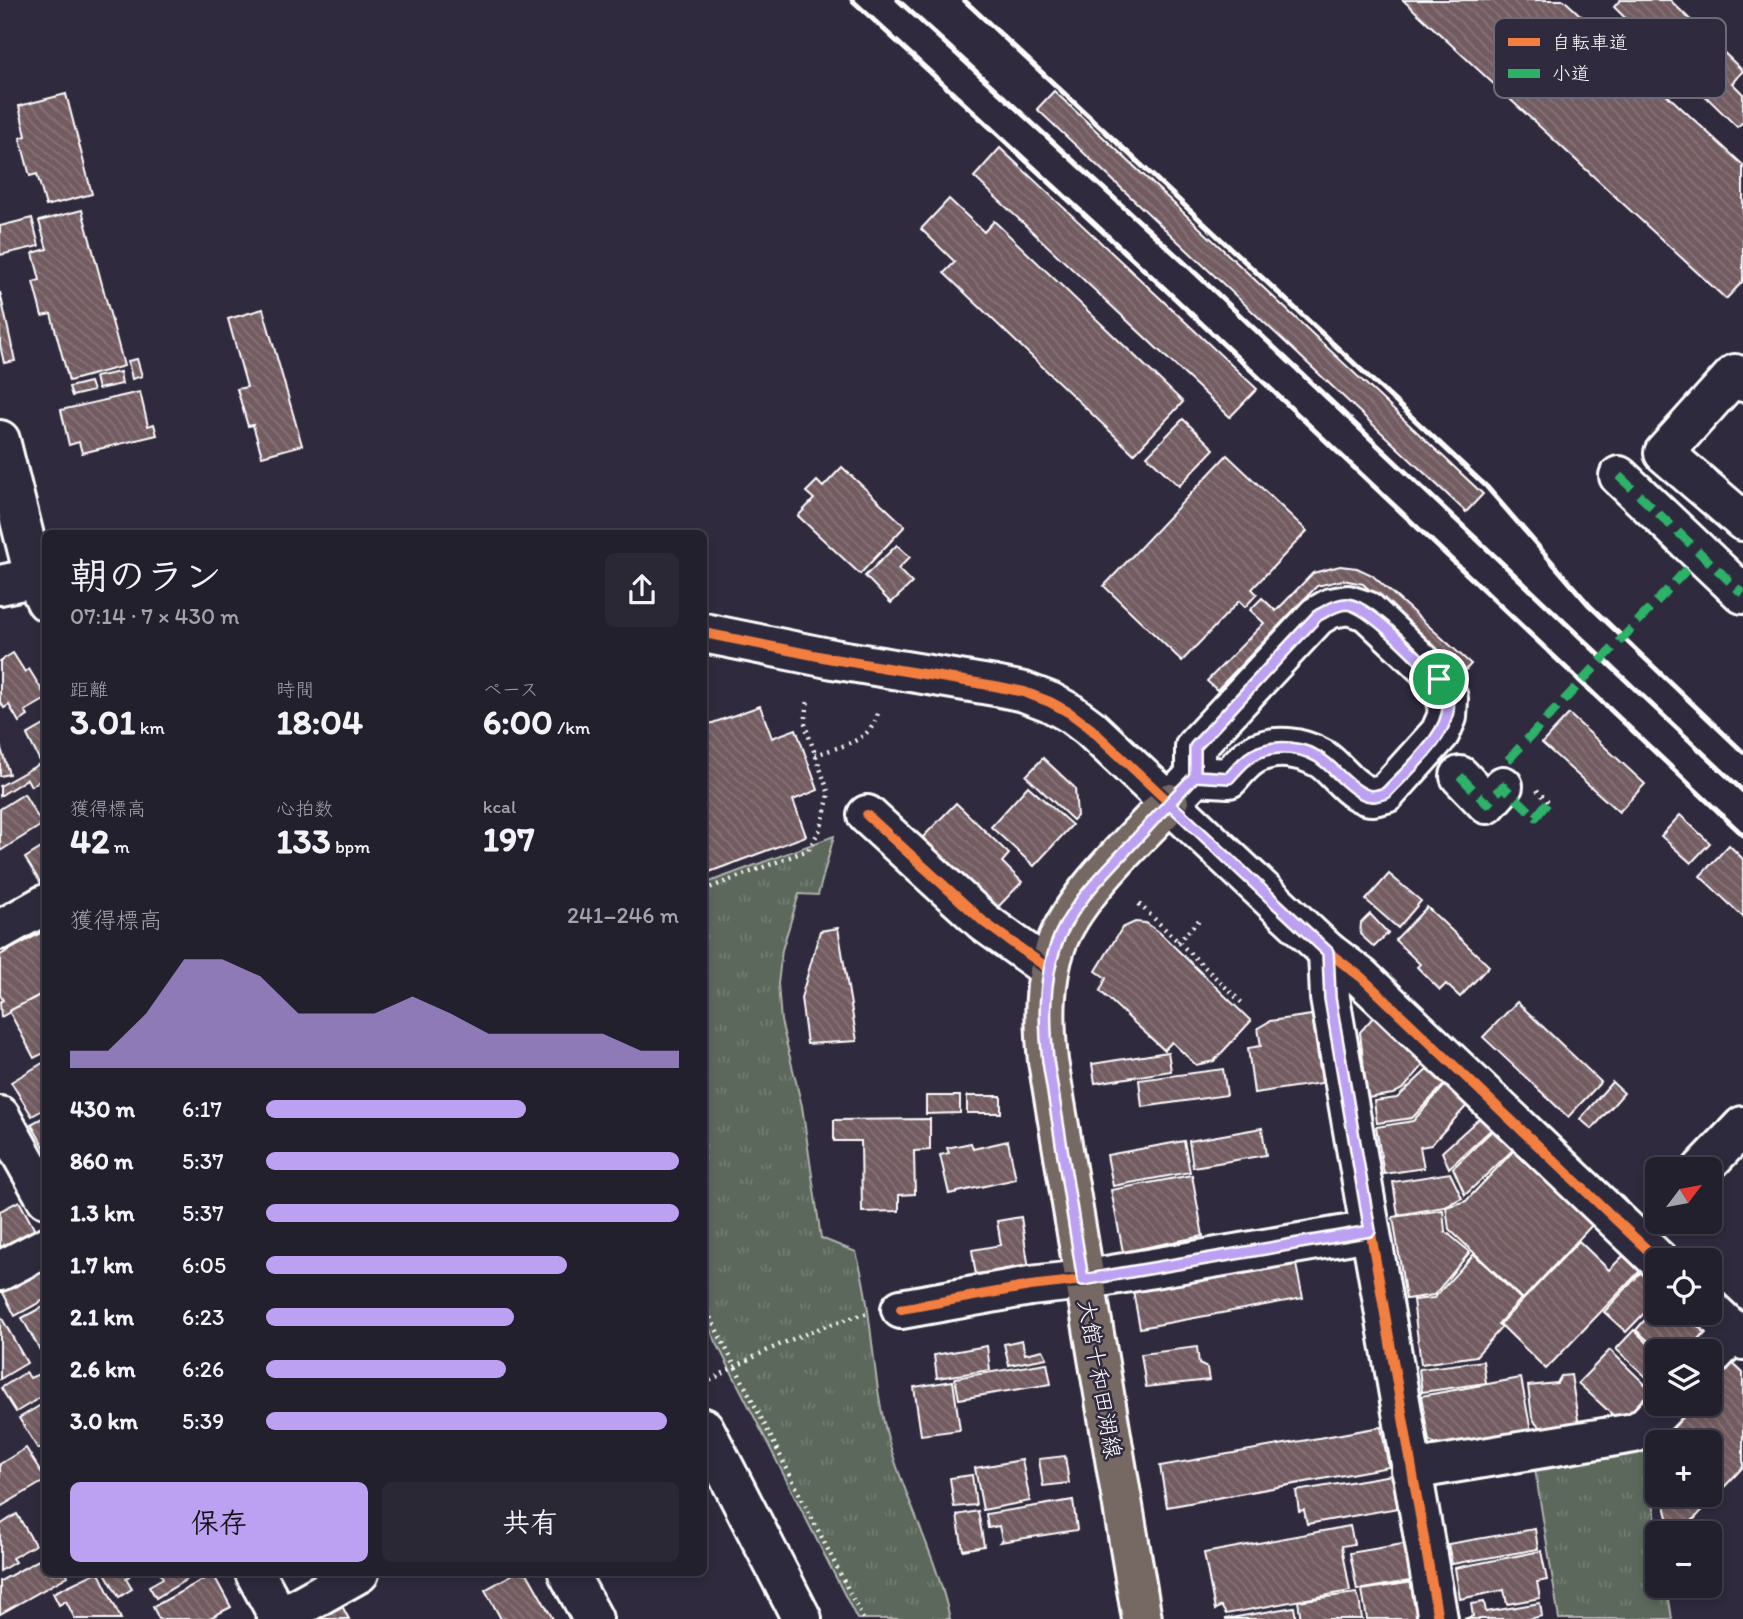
<!DOCTYPE html>
<html lang="ja">
<meta charset="utf-8">
<style>
body{margin:0;font-family:Itim,"Klee One",sans-serif;background:#2b2836;color:#f1f3f6;height:100vh;display:flex;flex-direction:column;font-size:26px;white-space:nowrap}
*{box-sizing:border-box;margin:0}
p{font-size:23px;color:#a3a3aa}
.icon{flex:none;width:38px;height:38px;fill:none;stroke:currentColor;stroke-width:2;stroke-linecap:round;stroke-linejoin:round}
.map{position:relative;flex:1;overflow:hidden}
.sheet{position:absolute;left:42px;top:530px;width:665px;height:1046px;display:flex;flex-direction:column;background:#23202e;border-radius:10px;box-shadow:0 4px 10px #0003,0 0 0 2px #403e4a}
.sheet>*{flex:none}
.needle{width:46px;rotate:58deg}
.tools{position:absolute;left:1645px;top:1157px;display:grid;gap:14px}
.tools a{display:grid;place-items:center;width:77px;height:77px;border-radius:10px;background:#23202e;box-shadow:0 4px 10px #0003,0 0 0 2px #403e4a;font-size:35px}
.pin{position:absolute;display:grid;place-items:center;width:60px;height:60px;color:#fff;margin:-30px;border:4px solid #fff;border-radius:50%;box-shadow:0 2px 7px #0007}
.round{display:grid;place-items:center;flex:none;width:74px;height:74px;border-radius:10px;background:#2b2836}
.summary{display:flex;align-items:center;justify-content:space-between;height:119px;padding:0 28px}
h1{font-size:38px;font-weight:800;line-height:52px}
.figures{display:grid;grid-template-columns:repeat(3,1fr);gap:10px;height:119px;padding:7px 28px}
.figures div{display:grid;align-content:center}
.figures b{font-size:35px;font-weight:800}
.figures small{font-size:19px;font-weight:400}
.figures p{font-size:19px}
.chart{height:196px;padding:14px 28px}
.chart p{display:flex;justify-content:space-between}
.chart svg{width:100%;height:126px;margin-top:7px;fill:#bca0f2;opacity:.7}
.button{display:flex;gap:14px;margin-top:auto;padding:14px 28px}
.button a{flex:1;height:80px;border-radius:10px;background:#bca0f2;color:#111;font-size:28px;font-weight:800;line-height:80px;text-align:center}
.button a+a{background:#2b2836;color:#f1f3f6}
ul{padding:0 28px;list-style:none;font-size:23px}
li{display:grid;grid-template-columns:112px 84px 1fr;align-items:center;height:52px}
li i{height:18px;border-radius:9px;background:#bca0f2}
.map>svg:first-child{display:block}
.park{fill:url(#park-tufts);stroke:#adb3ad;stroke-width:2}
.building{fill:url(#building-back-hatch);stroke:#fff;stroke-width:2}
.lines{fill:none;stroke-linecap:round;stroke-linejoin:round}
.minor-casing{stroke:#fff;stroke-width:44}
.major-casing{stroke:#fff;stroke-width:44}
.path{stroke:#fff;stroke-width:4.5;stroke-dasharray:2 5;stroke-linecap:butt}
.minor{stroke:#2f2a3d;stroke-width:38}
.major{stroke:#766964;stroke-width:38}
.rail{stroke:#fff;stroke-width:5}
.quiet{stroke:#2db169;stroke-width:9;stroke-dasharray:18 9;stroke-linecap:butt}
.cycleway-casing{stroke:#2f2a3d;stroke-width:15}
.cycleway{stroke:#f27e40;stroke-width:10}
.route-casing{stroke:#fff;stroke-width:14}
.route{stroke:#bca0f2;stroke-width:9}
.labels{text-anchor:middle;stroke-width:5;stroke-linejoin:round;paint-order:stroke}
.street-label{font-size:23px;fill:#fff;stroke:#2f2a3d}
.key{fill:#2f2a3d;stroke:#6d6a77;stroke-width:2}
.key-label{font-size:19px;fill:#fff}
</style>
<div class="map">
<svg width="1743" height="1619" viewBox="0 0 1743 1619">
<defs>
<pattern id="park-tufts" width="24" height="20" patternUnits="userSpaceOnUse" patternTransform="scale(1.75)"><rect width="24" height="20" fill="#5b675b"/><path d="M3 7l-1-3M5 7V3M7 7l1-3M15 17l-1-3M17 17v-4M19 17l1-3" fill="none" stroke="#747e74"/></pattern>
<pattern id="building-back-hatch" width="6" height="6" patternUnits="userSpaceOnUse" patternTransform="scale(1.75)"><rect width="6" height="6" fill="#725b61"/><path d="M-1 5l2 2M0 0l6 6M5-1l2 2" fill="none" stroke="#877479"/></pattern>
</defs>
<rect width="100%" height="100%" fill="#2f2a3d"/>
<filter id="ink" filterUnits="userSpaceOnUse"><feTurbulence type="fractalNoise" baseFrequency=".0143" numOctaves="2"/><feDisplacementMap in="SourceGraphic" scale="14" xChannelSelector="R" yChannelSelector="G"/><feConvolveMatrix kernelMatrix="1 2 1 2 8 2 1 2 1" color-interpolation-filters="sRGB"/></filter>
<g filter="url(#ink)">
<!-- park -->
<g class="park">
<path d="M834 836 818 895 799 894 782 950 778 984 781 1021 802 1106 821 1238 856 1252C874 1313 871 1380 889 1442 906 1502 937 1557 950 1619H857L704 1318V884Z"/>
<polygon points="1643,1440 1658,1533 1657,1586 1667,1586 1672,1619 1559,1619 1533,1457"/>
</g>
<!-- building -->
<g class="building">
<polygon points="1403,0 1564,0 1743,165 1743,281 1726,299"/>
<polygon points="1620,0 1670,0 1743,71 1732,83 1743,94 1743,122 1737,127 1614,7"/>
<polygon points="1054,91 1483,494 1466,512 1037,109"/>
<polygon points="66,94 92,194 46,206 37,174 30,176 20,138 26,136 19,106"/>
<polygon points="1000,148 1257,389 1230,417 974,177"/>
<polygon points="949,199 984,232 994,221 1183,402 1134,454 944,273 955,262 921,229"/>
<polygon points="82,210 124,366 69,381 51,314 42,316 33,282 40,280 33,253 47,249 39,221"/>
<polygon points="32,218 39,246 0,255 0,226"/>
<polygon points="0,292 15,361 4,363 0,345"/>
<polygon points="263,309 302,445 262,456 253,425 248,426 237,389 247,387 228,319"/>
<polygon points="137,359 142,376 132,379 128,361"/>
<polygon points="120,372 122,384 98,389 95,377"/>
<polygon points="90,382 93,391 72,396 69,387"/>
<polygon points="140,392 148,426 154,424 157,435 82,453 79,442 69,445 61,410"/>
<polygon points="1183,419 1214,449 1179,486 1147,456"/>
<polygon points="1227,455 1307,531 1252,589 1257,594 1245,607 1239,601 1182,661 1104,586"/>
<polygon points="842,467 905,526 860,574 798,516 814,499 806,492 817,481 823,487"/>
<polygon points="897,545 910,557 898,569 912,583 891,603 865,576"/>
<polygon points="1340,566 1357,568 1372,575 1471,664 1462,674 1363,584 1343,580 1317,586 1217,690 1207,681 1264,623 1250,610 1262,598 1276,611 1313,573"/>
<polygon points="13,653 25,672 29,669 46,697 46,699 25,711 28,716 19,722 9,705 4,708 0,701 0,661"/>
<polygon points="760,706 772,738 796,729 818,790 793,800 806,836 704,874 704,726"/>
<polygon points="1569,714 1645,784 1619,812 1542,743"/>
<polygon points="46,724 46,777 31,786 27,779 0,796 0,786 41,763 27,735"/>
<polygon points="0,745 9,774 0,776"/>
<polygon points="1043,758 1075,788 1077,816 1073,820 1026,776"/>
<polygon points="1028,786 1072,825 1034,866 991,827"/>
<polygon points="24,794 40,821 40,826 0,851 0,809"/>
<polygon points="956,803 1009,854 1002,862 1022,882 996,909 922,838"/>
<polygon points="1680,815 1710,843 1691,863 1661,836"/>
<polygon points="46,845 46,883 42,885 25,858"/>
<polygon points="1729,845 1743,859 1743,917 1700,876"/>
<polygon points="1389,874 1421,901 1398,928 1366,900"/>
<polygon points="1427,907 1489,966 1460,997 1446,984 1440,990 1417,967 1420,964 1395,940"/>
<polygon points="1370,914 1388,933 1374,947 1360,934 1361,923"/>
<polygon points="1135,922 1146,923 1159,932 1251,1021 1214,1061 1196,1065 1172,1042 1164,1050 1100,991 1106,978 1096,971 1122,928"/>
<polygon points="838,928 857,1041 807,1044 801,998 820,931"/>
<polygon points="46,930 46,991 1,1017 0,1002 3,1000 0,995 0,955"/>
<polygon points="46,992 46,1052 34,1058 9,1011"/>
<polygon points="1517,1002 1601,1082 1568,1117 1483,1037"/>
<polygon points="1376,1014 1426,1062 1404,1088 1393,1094 1367,1098 1360,1032"/>
<polygon points="1312,1015 1322,1083 1254,1093 1248,1048 1261,1046 1258,1028 1270,1021"/>
<polygon points="1168,1052 1171,1071 1095,1083 1092,1064"/>
<polygon points="46,1061 46,1108 32,1116 11,1082"/>
<polygon points="1431,1066 1447,1082 1412,1118 1377,1123 1374,1101 1397,1098"/>
<polygon points="1223,1069 1227,1095 1142,1107 1139,1080"/>
<polygon points="1449,1081 1471,1101 1431,1145 1420,1147 1424,1168 1384,1174 1376,1127 1413,1121"/>
<polygon points="1612,1082 1624,1093 1592,1129 1580,1119"/>
<polygon points="926,1096 960,1096 960,1113 926,1114"/>
<rect x="967" y="1096" width="34" height="17"/>
<polygon points="1483,1115 1494,1127 1449,1168 1442,1152"/>
<polygon points="46,1116 46,1150 31,1124"/>
<polygon points="930,1119 930,1150 914,1151 915,1194 899,1195 899,1211 862,1212 861,1141 834,1141 834,1120"/>
<polygon points="1497,1126 1516,1147 1465,1195 1453,1168"/>
<polygon points="1262,1128 1266,1155 1193,1167 1189,1141"/>
<polygon points="1008,1141 1016,1179 949,1194 940,1155 949,1153 947,1148 971,1143 973,1149"/>
<polygon points="1184,1141 1190,1172 1113,1186 1107,1155"/>
<polygon points="1517,1147 1594,1223 1523,1299 1449,1229 1446,1207 1466,1201"/>
<polygon points="1450,1173 1462,1198 1444,1207 1398,1215 1393,1182"/>
<polygon points="1192,1175 1203,1236 1123,1252 1111,1190"/>
<polygon points="19,1201 37,1234 0,1254 0,1211"/>
<polygon points="1443,1210 1445,1231 1470,1252 1434,1295 1406,1299 1393,1217"/>
<polygon points="1021,1217 1029,1269 976,1276 972,1250 1001,1245 997,1221"/>
<polygon points="1579,1241 1609,1270 1624,1255 1640,1271 1546,1369 1500,1324"/>
<polygon points="1474,1254 1521,1299 1498,1324 1502,1327 1476,1356 1421,1364 1413,1300 1434,1298"/>
<polygon points="1295,1260 1303,1298 1140,1328 1133,1291"/>
<polygon points="46,1263 46,1299 15,1316 0,1287"/>
<polygon points="1644,1269 1657,1282 1657,1300 1626,1332 1604,1312"/>
<polygon points="46,1305 46,1361 22,1318"/>
<polygon points="1657,1306 1657,1312 1687,1312 1714,1337 1701,1351 1660,1351 1636,1330"/>
<polygon points="0,1315 27,1363 0,1379"/>
<polygon points="1634,1330 1657,1352 1657,1387 1616,1349"/>
<polygon points="1022,1340 1025,1354 1043,1350 1047,1358 1009,1365 1004,1344"/>
<polygon points="987,1346 990,1370 937,1378 934,1355"/>
<polygon points="1197,1347 1199,1364 1207,1368 1209,1380 1146,1387 1141,1354"/>
<polygon points="1610,1350 1657,1396 1636,1417 1623,1418 1613,1415 1578,1383"/>
<polygon points="1725,1356 1743,1373 1743,1467 1681,1533 1672,1533 1662,1494 1710,1494 1710,1442 1657,1442 1657,1473 1648,1436 1680,1404 1710,1404 1710,1372"/>
<polygon points="1483,1361 1486,1383 1422,1392 1419,1369"/>
<polygon points="1047,1363 1051,1384 959,1399 955,1378"/>
<polygon points="26,1372 30,1378 39,1374 43,1382 46,1381 46,1394 16,1412 1,1388"/>
<polygon points="1571,1375 1579,1426 1545,1430 1536,1424 1532,1417 1528,1386 1557,1383 1561,1376"/>
<polygon points="1521,1378 1532,1437 1453,1451 1429,1441 1421,1396"/>
<polygon points="953,1381 960,1430 921,1435 914,1387"/>
<polygon points="46,1402 46,1445 38,1449 19,1418"/>
<polygon points="1381,1427 1389,1467 1167,1507 1160,1466"/>
<polygon points="26,1448 46,1480 0,1507 0,1464"/>
<polygon points="1065,1456 1069,1483 1043,1486 1039,1459"/>
<polygon points="1022,1460 1030,1501 983,1510 975,1468"/>
<polygon points="972,1475 976,1505 954,1507 950,1478"/>
<polygon points="1392,1475 1398,1508 1307,1524 1304,1510 1299,1511 1296,1491"/>
<polygon points="1073,1500 1077,1530 1000,1542 1002,1540 999,1526 988,1528 986,1514"/>
<polygon points="978,1511 984,1546 963,1550 957,1515"/>
<polygon points="17,1514 35,1545 12,1558 15,1562 0,1571 0,1525"/>
<polygon points="1350,1526 1354,1544 1342,1546 1350,1591 1226,1614 1221,1606 1215,1610 1204,1553"/>
<polygon points="1535,1529 1538,1549 1452,1564 1448,1544"/>
<polygon points="1409,1543 1415,1580 1357,1590 1350,1553"/>
<polygon points="1541,1551 1547,1580 1537,1582 1540,1598 1507,1604 1504,1590 1460,1599 1455,1568"/>
<polygon points="46,1556 46,1573 67,1573 68,1576 0,1614 0,1581"/>
<polygon points="95,1573 99,1573 121,1619 75,1619 66,1601 59,1605 53,1593"/>
<polygon points="105,1573 132,1573 126,1579 132,1589 119,1597"/>
<polygon points="160,1573 197,1573 156,1598 149,1586 163,1578"/>
<polygon points="515,1573 527,1573 553,1619 501,1619 485,1590"/>
<polygon points="213,1574 231,1607 208,1619 159,1619 153,1607"/>
<polygon points="1413,1582 1419,1619 1367,1619 1362,1590"/>
<polygon points="1356,1593 1359,1599 1362,1619 1301,1619 1298,1601"/>
<polygon points="1484,1602 1486,1612 1540,1603 1542,1616 1529,1619 1464,1619 1473,1616 1471,1604"/>
<polygon points="342,1606 349,1619 319,1619"/>
<polygon points="1294,1607 1296,1619 1225,1619"/>
</g>
<g class="lines">
<defs>
<g id="minor">
<polyline points="1743,382 1735,374 1664,453 1743,521"/>
<polyline points="0,440 34,576 46,601"/>
<polyline points="1619,476 1743,594"/>
<polyline points="0,585 46,575"/>
<polyline points="704,633 833,659 995,686 1024,692 1050,702 1070,713 1090,728 1328,952 1361,977 1658,1260"/>
<polyline points="1460,776 1487,804 1503,786"/>
<path d="M1169 803 1195 776V747L1317 616 1331 608 1348 605 1367 611 1439 679 1448 698 1447 717 1440 733 1386 793C1378 795 1372 798 1364 794 1347 787 1337 769 1322 759 1301 747 1274 743 1253 755 1244 760 1236 770 1229 778L1195 776"/>
<polyline points="867,815 985,923 1049,969"/>
<polyline points="0,930 46,904"/>
<polyline points="1328,952 1330,998 1438,1619"/>
<polyline points="0,1116 46,1198"/>
<polyline points="1702,1169 1743,1126"/>
<polyline points="0,1271 46,1247"/>
<polyline points="901,1309 1030,1286 1083,1280 1370,1231"/>
<polyline points="1710,1309 1743,1340"/>
<polyline points="1710,1358 1734,1332"/>
<polyline points="704,1428 802,1619"/>
<polyline points="1411,1470 1634,1433 1645,1427 1667,1404"/>
<polyline points="255,1573 280,1619"/>
<polyline points="568,1573 593,1619"/>
<polyline points="277,1619 359,1573"/>
</g>
<path id="major" d="M1142 1619 1048 1061C1044 1021 1043 983 1056 945 1074 895 1134 842 1169 803"/>
</defs>
<!-- minor casing -->
<use href="#minor" class="minor-casing"/>
<!-- major casing -->
<use href="#major" class="major-casing"/>
<!-- path -->
<g class="path">
<path d="M815 755C840 746 872 742 878 712"/>
<polyline points="1537,790 1548,802"/>
<polyline points="704,890 808,850 821,828 829,794 805,725 808,700"/>
<polyline points="1139,904 1242,1003"/>
<polyline points="1178,942 1202,917"/>
<polyline points="704,1305 863,1619"/>
<path d="M704 1384C756 1354 810 1328 869 1313"/>
</g>
<!-- minor -->
<use href="#minor" class="minor"/>
<!-- major -->
<use href="#major" class="major"/>
<!-- rail -->
<g class="rail">
<polyline points="852,0 1164,288 1743,835"/>
<polyline points="898,0 1187,265 1743,791"/>
<polyline points="964,0 1487,487 1589,605 1743,752"/>
</g>
<!-- quiet -->
<g class="quiet">
<polyline points="1619,476 1743,594"/>
<polyline points="1508,760 1689,567"/>
<polyline points="1460,776 1487,804 1503,786 1536,817 1548,802"/>
</g>
<defs>
<g id="cycleway">
<polyline points="704,633 833,659 995,686 1024,692 1050,702 1070,713 1090,728 1328,952 1361,977 1658,1260"/>
<polyline points="867,815 985,923 1049,969"/>
<polyline points="1328,952 1330,998 1438,1619"/>
<polyline points="901,1309 1030,1286 1083,1280 1370,1231"/>
</g>
</defs>
<!-- cycleway casing -->
<use href="#cycleway" class="cycleway-casing"/>
<!-- cycleway -->
<use href="#cycleway" class="cycleway"/>
</g>
</g>
<g class="lines" filter="url(#ink)">
<defs>
<path id="route" d="M1439 679C1442 686 1447 693 1448 700 1453 733 1407 770 1386 793 1378 795 1372 798 1364 794 1350 788 1338 773 1326 763 1307 746 1275 743 1253 755 1244 760 1236 770 1229 778L1195 776C1172 800 1149 825 1126 850 1100 878 1069 908 1056 945 1043 983 1044 1021 1048 1061L1083 1280 1370 1231 1330 998 1328 952 1169 803 1195 776V747L1317 616C1326 611 1337 604 1347 604 1370 606 1421 662 1439 679"/>
</defs>
<!-- route casing -->
<use href="#route" class="route-casing"/>
<!-- route -->
<use href="#route" class="route"/>
</g>
<g class="labels">
<!-- street labels -->
<g class="street-label">
<text transform="translate(1100 1379) rotate(80)" y="8">大館十和田湖線</text>
</g>
</g>
<!-- legend -->
<rect x="1494" y="18" width="232" height="80" rx="10" class="key"/>
<rect x="1508" y="38" width="32" height="8" fill="#f27e40"/>
<rect x="1508" y="69" width="32" height="9" fill="#2db169"/>
<g class="key-label">
<text x="1552" y="49">自転車道</text>
<text x="1552" y="80">小道</text>
</g>
</svg>
<div class="tools">
<a><svg class="needle" viewBox="-14 -14 28 28"><path d="M0-13l5 13h-10z" fill="#e53935"/><path d="M0 13l5-13h-10z" fill="#a3a3aa"/></svg></a>
<a><svg class="icon" aria-label="locate" viewBox="0 0 24 24"><circle cx="12" cy="12" r="6"/><path d="M12 2v4M12 18v4M2 12h4M18 12h4"/></svg></a>
<a><svg class="icon" aria-label="layers" viewBox="0 0 24 24"><path d="M12 4l9 5-9 5-9-5zM3 14l9 5 9-5"/></svg></a>
<a>+</a>
<a>−</a>
</div>
<div class="pin" style="left:1439px;top:679px;background:#1e9e55"><svg class="icon" aria-label="arrive" viewBox="0 0 24 24"><path d="M6 21V4h12l-3 4 3 4H6"/></svg></div>
<section class="sheet">
<div class="summary"><div><h1>朝のラン</h1><p>07:14 · 7 × 430 m</p></div><a class="round"><svg class="icon" aria-label="share" viewBox="0 0 24 24"><path d="M12 15V3M7 8l5-5 5 5M5 13v7h14v-7"/></svg></a></div>
<div class="figures">
<div><p>距離</p><b>3.01<small> km</small></b></div>
<div><p>時間</p><b>18:04</b></div>
<div><p>ペース</p><b>6:00<small> /km</small></b></div>
</div>
<div class="figures">
<div><p>獲得標高</p><b>42<small> m</small></b></div>
<div><p>心拍数</p><b>133<small> bpm</small></b></div>
<div><p>kcal</p><b>197</b></div>
</div>
<div class="chart"><p><span>獲得標高</span>241–246 m</p>
<svg viewBox="0 0 160 44" preserveAspectRatio="none"><path d="M0 44V38L10 38L20 25L30 6L40 6L50 12L60 25L70 25L80 25L90 19L100 25L110 32L120 32L130 32L140 32L150 38L160 38V44z"/></svg>
</div>
<ul>
<li><b>430 m</b>6:17<i style="width:63%"></i></li>
<li><b>860 m</b>5:37<i style="width:100%"></i></li>
<li><b>1.3 km</b>5:37<i style="width:100%"></i></li>
<li><b>1.7 km</b>6:05<i style="width:73%"></i></li>
<li><b>2.1 km</b>6:23<i style="width:60%"></i></li>
<li><b>2.6 km</b>6:26<i style="width:58%"></i></li>
<li><b>3.0 km</b>5:39<i style="width:97%"></i></li>
</ul>
<div class="button"><a>保存</a><a>共有</a></div>
</section>
</div>
